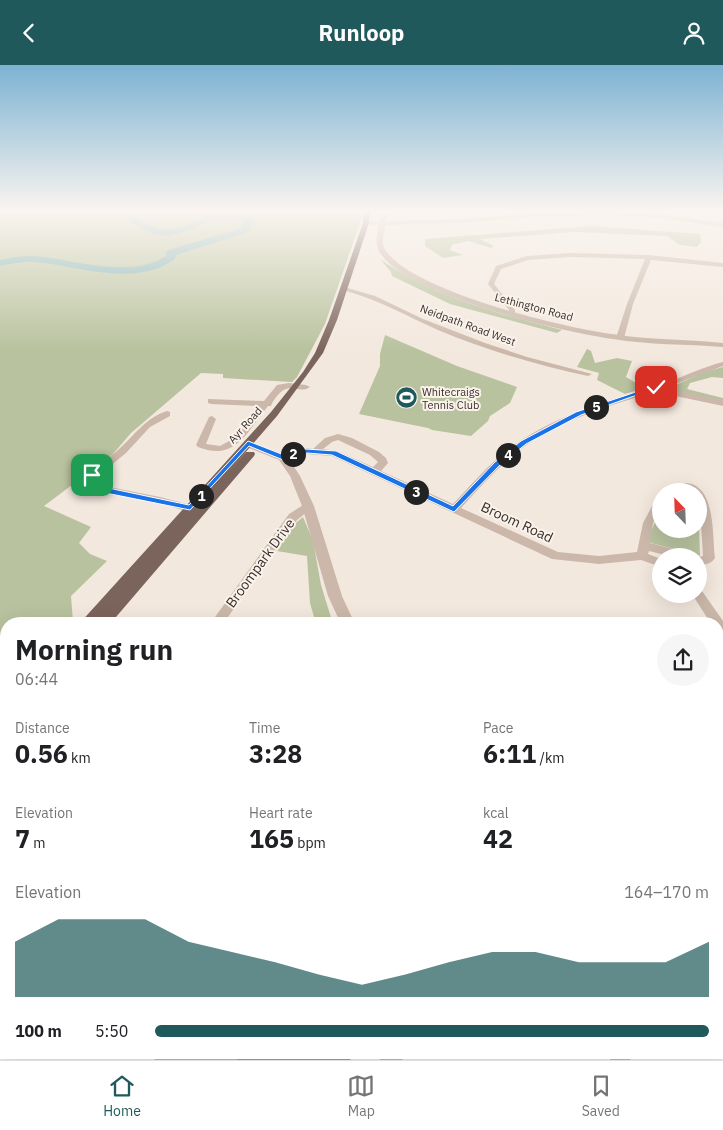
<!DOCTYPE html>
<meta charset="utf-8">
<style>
body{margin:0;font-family:"IBM Plex Sans",sans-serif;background:#f6f6f6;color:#202124;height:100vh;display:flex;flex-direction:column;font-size:19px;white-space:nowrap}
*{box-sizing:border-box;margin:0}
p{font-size:16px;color:#757577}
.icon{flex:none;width:28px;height:28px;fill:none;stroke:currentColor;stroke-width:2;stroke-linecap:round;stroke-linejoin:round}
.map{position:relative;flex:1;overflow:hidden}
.sheet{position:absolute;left:0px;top:552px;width:724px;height:442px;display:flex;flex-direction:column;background:#fff;border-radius:20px 20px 0 0;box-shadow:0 5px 20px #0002}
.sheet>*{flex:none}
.needle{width:32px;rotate:337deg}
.tools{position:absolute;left:652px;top:418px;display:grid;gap:10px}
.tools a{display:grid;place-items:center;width:55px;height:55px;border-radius:50%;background:#fff;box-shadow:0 5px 20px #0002;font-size:25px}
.pin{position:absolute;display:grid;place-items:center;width:42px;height:42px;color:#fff;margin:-21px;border-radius:10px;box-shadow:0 2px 8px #0006}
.km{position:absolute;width:25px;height:25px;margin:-12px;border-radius:50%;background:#222;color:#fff;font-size:14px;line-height:25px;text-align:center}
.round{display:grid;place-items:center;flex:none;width:52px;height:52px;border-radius:26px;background:#f6f6f6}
.headline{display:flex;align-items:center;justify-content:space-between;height:85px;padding:0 15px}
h1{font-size:28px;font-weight:800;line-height:38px}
.figures{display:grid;grid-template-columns:repeat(3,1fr);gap:8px;height:85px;padding:5px 15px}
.figures div{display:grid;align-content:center}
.figures b{font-size:25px;font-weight:800}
.figures small{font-size:14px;font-weight:400}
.figures p{font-size:14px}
.chart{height:140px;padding:10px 15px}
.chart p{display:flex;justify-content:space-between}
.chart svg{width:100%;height:90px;margin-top:5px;fill:#1f595b;opacity:.7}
ul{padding:0 15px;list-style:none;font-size:16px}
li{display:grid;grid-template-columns:80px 60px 1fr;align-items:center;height:38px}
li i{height:12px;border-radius:6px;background:#1f595b}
header{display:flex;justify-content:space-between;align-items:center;height:65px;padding:0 15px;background:#1f595b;color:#fff;font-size:22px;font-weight:800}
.tabs{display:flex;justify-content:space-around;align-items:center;height:70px;border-top:1px solid #e0e0e0;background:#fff;font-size:14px;color:#757577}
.tabs a{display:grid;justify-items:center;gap:2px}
.tabs .current{color:#1f595b}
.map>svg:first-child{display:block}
.green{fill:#b8c29e}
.water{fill:#7db0b0}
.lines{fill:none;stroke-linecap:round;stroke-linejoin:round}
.stream-far1{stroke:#7db0b0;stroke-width:4}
.stream{stroke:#7db0b0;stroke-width:5}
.river{fill:#7db0b0;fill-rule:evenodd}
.minor{fill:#cbb8aa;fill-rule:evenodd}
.tertiary{fill:#cbb8aa;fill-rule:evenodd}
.primary{fill:#7b645b;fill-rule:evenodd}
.route{fill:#1a73e8;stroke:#fff}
.labels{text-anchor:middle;stroke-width:4;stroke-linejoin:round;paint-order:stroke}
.far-street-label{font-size:11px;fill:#392e2a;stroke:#faf3eb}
.far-poi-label{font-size:11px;fill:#392e2a;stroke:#faf3eb;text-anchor:start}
.street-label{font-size:14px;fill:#392e2a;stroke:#faf3eb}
</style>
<header><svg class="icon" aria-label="back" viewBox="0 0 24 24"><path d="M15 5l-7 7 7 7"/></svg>Runloop<svg class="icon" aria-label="person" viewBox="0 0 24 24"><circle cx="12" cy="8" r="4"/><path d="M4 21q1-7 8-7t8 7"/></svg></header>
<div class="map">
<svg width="723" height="995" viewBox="0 0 723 995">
<rect width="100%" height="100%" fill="#f3e8de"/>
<!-- green -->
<g class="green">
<polygon points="0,146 362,146 362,152 325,259 297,312 292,317 223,313 223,309 201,308 131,368 113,389 44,441 91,462 79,478 90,489 107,496 71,531 73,557 71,559 6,559 6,599 0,596"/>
<polygon points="591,161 700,169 701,177 697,182 680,180 667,171 575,167 480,174 494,181 491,183 468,176 452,180 450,185 463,190 443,193 425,181 425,174"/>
<path d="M380 194C433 232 500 249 562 265L557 268 450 239 392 211 391 207Z"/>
<polygon points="385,270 457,301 517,322 510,338 490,351 488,356 471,371 432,365 428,363 359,349 380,301 380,289"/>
<polygon points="587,284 591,286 595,298 617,293 632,296 626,312 644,323 625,329 597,315 599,308 577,302"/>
<polygon points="723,302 723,313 712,312 690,318 687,324 723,333 723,336 671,325 671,322 705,307"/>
<polygon points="661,441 661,464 699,464 699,460 700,491 651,478 648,475"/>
<polygon points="303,452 313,476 321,520 333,559 316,559 310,538 307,491 277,486 291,462"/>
<polygon points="0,737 6,745 6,788 0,785"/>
<polygon points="151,989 232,989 237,995 155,995"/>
</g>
<!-- water -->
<polygon class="water" points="232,989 344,989 351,995 237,995"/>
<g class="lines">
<!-- stream-far1 -->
<g class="stream-far1">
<polyline points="0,590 6,592"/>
<polyline points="0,694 6,687"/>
</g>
<!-- stream -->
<polyline class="stream" points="0,760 6,762"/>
<!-- river -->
<path class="river" d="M126 146H135L138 154 158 164 169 165 185 161 208 149 247 148 256 155 248 167 176 190 175 194C135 223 79 201 35 197 23 196 11 199 0 201V195C11 193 23 190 34 191 73 194 131 215 166 191V186L242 163 241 160 246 155H210L191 165 169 171 153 169 130 157Z"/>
<!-- minor -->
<g class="minor">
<polygon points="382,146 388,146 386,156 463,154 533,148 608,146 661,149 723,158 723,162 661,153 608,150 533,152 463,158 383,160 380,158"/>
<polygon points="570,188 649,190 723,198 723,202 651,195 633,239 624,273 620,275 616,273 627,239 645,194 570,192 528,195 501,204 494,219 515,245 515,248 512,250 510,249 509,245 488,219 496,201 527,191"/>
<path d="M344 222 375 231 423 254 485 278 527 292 592 309 588 311C536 300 486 285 438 265 406 251 376 233 342 225V223Z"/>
<path d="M723 297V301L665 323 723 335V341L666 329 657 326C609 341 559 355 518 386 497 403 479 423 461 443L558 487 599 491 637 487 643 458 657 432 661 431V443L653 458 650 478 687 488 689 491H669L649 486 648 489 661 494V502L641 495 599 499 552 494 332 391 307 389 283 396 278 393 280 391 307 383 313 384 325 373 338 369 352 373 379 387 386 393 388 398 381 406 453 439C472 419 490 397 513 381 559 348 614 334 666 318 685 311 703 302 723 297ZM338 375 370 390 378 397 373 402 337 386 323 384 332 377Z"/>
<path d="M289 318 306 320 310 322C299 330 290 315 277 331 274 335 272 337 271 341H268C247 367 235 397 198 382L196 380 209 352 212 351 216 354 206 379 220 381 231 375 259 341 211 339 208 338V334L264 336 277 320Z"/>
<path d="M167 346 170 347V351L150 362 126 388 92 416 94 419 160 432 202 443 203 446 202 449 198 450 160 438 87 424 82 416C91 403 106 396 118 385 134 371 145 353 167 346Z"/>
<path d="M686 418C716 420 712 470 715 493 711 499 705 500 699 500V492L703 491 699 426 686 424 667 426 674 421Z"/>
<polygon points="308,437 313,441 312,443 297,455 223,559 210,559 289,449"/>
<polygon points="699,525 702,526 723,556 723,571 718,568 718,559 711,559 692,529 699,529"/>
<polygon points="0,611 6,614 6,626 0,624"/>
<polygon points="377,989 400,989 403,995 380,995"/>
<polygon points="611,989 631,989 630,995 610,995"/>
</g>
<!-- tertiary -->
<g class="tertiary">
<path d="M366 156 385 157C386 166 379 177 386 186 415 227 562 262 612 269 649 275 686 274 723 278V282C686 279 649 280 613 274 564 267 402 230 379 186 375 177 377 168 379 160L364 159Z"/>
<polygon points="248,376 287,391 300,411 314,441 342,531 355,559 341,559 328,531 302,441 290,411 279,395 244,381 244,377"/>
<polygon points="718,705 723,707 723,723 718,721"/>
</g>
<!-- primary -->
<g class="primary">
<polygon points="364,146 370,146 369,158 337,255 323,288 277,351 224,412 246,387 254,387 255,389 254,391 110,559 79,559 271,347 303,307 315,288 329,255 363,158"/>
<polygon points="6,642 6,660 0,663 0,645"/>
<polygon points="6,661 6,682 0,685 0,664"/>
</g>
</g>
<!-- sky -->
<linearGradient id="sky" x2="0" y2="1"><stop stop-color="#7db2d2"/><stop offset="0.51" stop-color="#faf5f0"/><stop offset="1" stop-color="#faf5f0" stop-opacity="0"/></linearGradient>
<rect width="723" height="286" fill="url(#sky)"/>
<!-- route -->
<polygon class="route" points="654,321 659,322 581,350 526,379 500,400 454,447 332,390 307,388 283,395 249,381 190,445 91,425 83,416 92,408 95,410 91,416 94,420 189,440 248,376 284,390 306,384 336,386 453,441 495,397 521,376 576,347"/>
<!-- icons -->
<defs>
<symbol id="stadium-disc" viewBox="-11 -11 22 22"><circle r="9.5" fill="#1f595b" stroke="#faf3eb"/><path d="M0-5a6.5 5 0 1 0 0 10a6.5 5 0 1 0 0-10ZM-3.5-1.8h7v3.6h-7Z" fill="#fff"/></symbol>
</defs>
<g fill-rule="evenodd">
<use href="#stadium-disc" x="394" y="320" width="25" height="25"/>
</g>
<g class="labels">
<!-- far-street labels -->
<g class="far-street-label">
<text transform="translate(534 242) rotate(15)" y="4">Lethington Road</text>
<text transform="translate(468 260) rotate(20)" y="4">Neidpath Road West</text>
<text transform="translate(245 360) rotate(-48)" y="4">Ayr Road</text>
</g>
<!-- far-poi labels -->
<g class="far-poi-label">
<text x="422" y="331">Whitecraigs<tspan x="422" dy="13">Tennis Club</tspan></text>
</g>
<!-- street labels -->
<g class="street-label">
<text transform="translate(517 457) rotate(25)" y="5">Broom Road</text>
<text transform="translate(260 498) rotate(-54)" y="5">Broompark Drive</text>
</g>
</g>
</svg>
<div class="tools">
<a><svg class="needle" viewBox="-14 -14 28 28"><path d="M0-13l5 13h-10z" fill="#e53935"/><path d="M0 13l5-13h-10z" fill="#757577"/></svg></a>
<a><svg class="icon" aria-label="layers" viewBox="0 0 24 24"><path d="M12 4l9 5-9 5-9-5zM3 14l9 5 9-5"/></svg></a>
</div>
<div class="pin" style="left:92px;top:410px;background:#1e9e55"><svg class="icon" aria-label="arrive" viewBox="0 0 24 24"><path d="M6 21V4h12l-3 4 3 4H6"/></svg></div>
<div class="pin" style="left:656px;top:322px;background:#d93025"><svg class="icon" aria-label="check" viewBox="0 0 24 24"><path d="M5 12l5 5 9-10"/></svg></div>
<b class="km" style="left:201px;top:431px">1</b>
<b class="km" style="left:293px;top:389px">2</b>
<b class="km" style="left:416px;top:427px">3</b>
<b class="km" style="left:508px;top:390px">4</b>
<b class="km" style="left:596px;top:342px">5</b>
<section class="sheet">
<div class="headline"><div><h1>Morning run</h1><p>06:44</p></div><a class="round"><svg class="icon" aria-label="share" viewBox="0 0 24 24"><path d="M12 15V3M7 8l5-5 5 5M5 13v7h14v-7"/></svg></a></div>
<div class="figures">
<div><p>Distance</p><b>0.56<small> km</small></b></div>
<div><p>Time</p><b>3:28</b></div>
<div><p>Pace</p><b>6:11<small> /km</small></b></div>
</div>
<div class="figures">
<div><p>Elevation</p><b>7<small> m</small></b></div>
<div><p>Heart rate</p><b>165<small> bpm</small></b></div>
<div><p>kcal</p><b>42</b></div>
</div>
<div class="chart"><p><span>Elevation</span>164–170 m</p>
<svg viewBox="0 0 160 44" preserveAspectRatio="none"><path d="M0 44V17L10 6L20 6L30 6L40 17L50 22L60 27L70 33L80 38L90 33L100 27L110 22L120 22L130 27L140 27L150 27L160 17V44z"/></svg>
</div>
<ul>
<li><b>100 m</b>5:50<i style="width:100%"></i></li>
</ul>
</section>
</div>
<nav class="tabs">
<a class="current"><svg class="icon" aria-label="home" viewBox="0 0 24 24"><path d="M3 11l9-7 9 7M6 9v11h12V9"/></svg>Home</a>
<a><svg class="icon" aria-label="map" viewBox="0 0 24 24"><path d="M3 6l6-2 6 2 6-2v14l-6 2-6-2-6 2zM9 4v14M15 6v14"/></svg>Map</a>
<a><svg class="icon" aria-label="saved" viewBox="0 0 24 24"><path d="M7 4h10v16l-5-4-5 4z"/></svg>Saved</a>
</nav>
